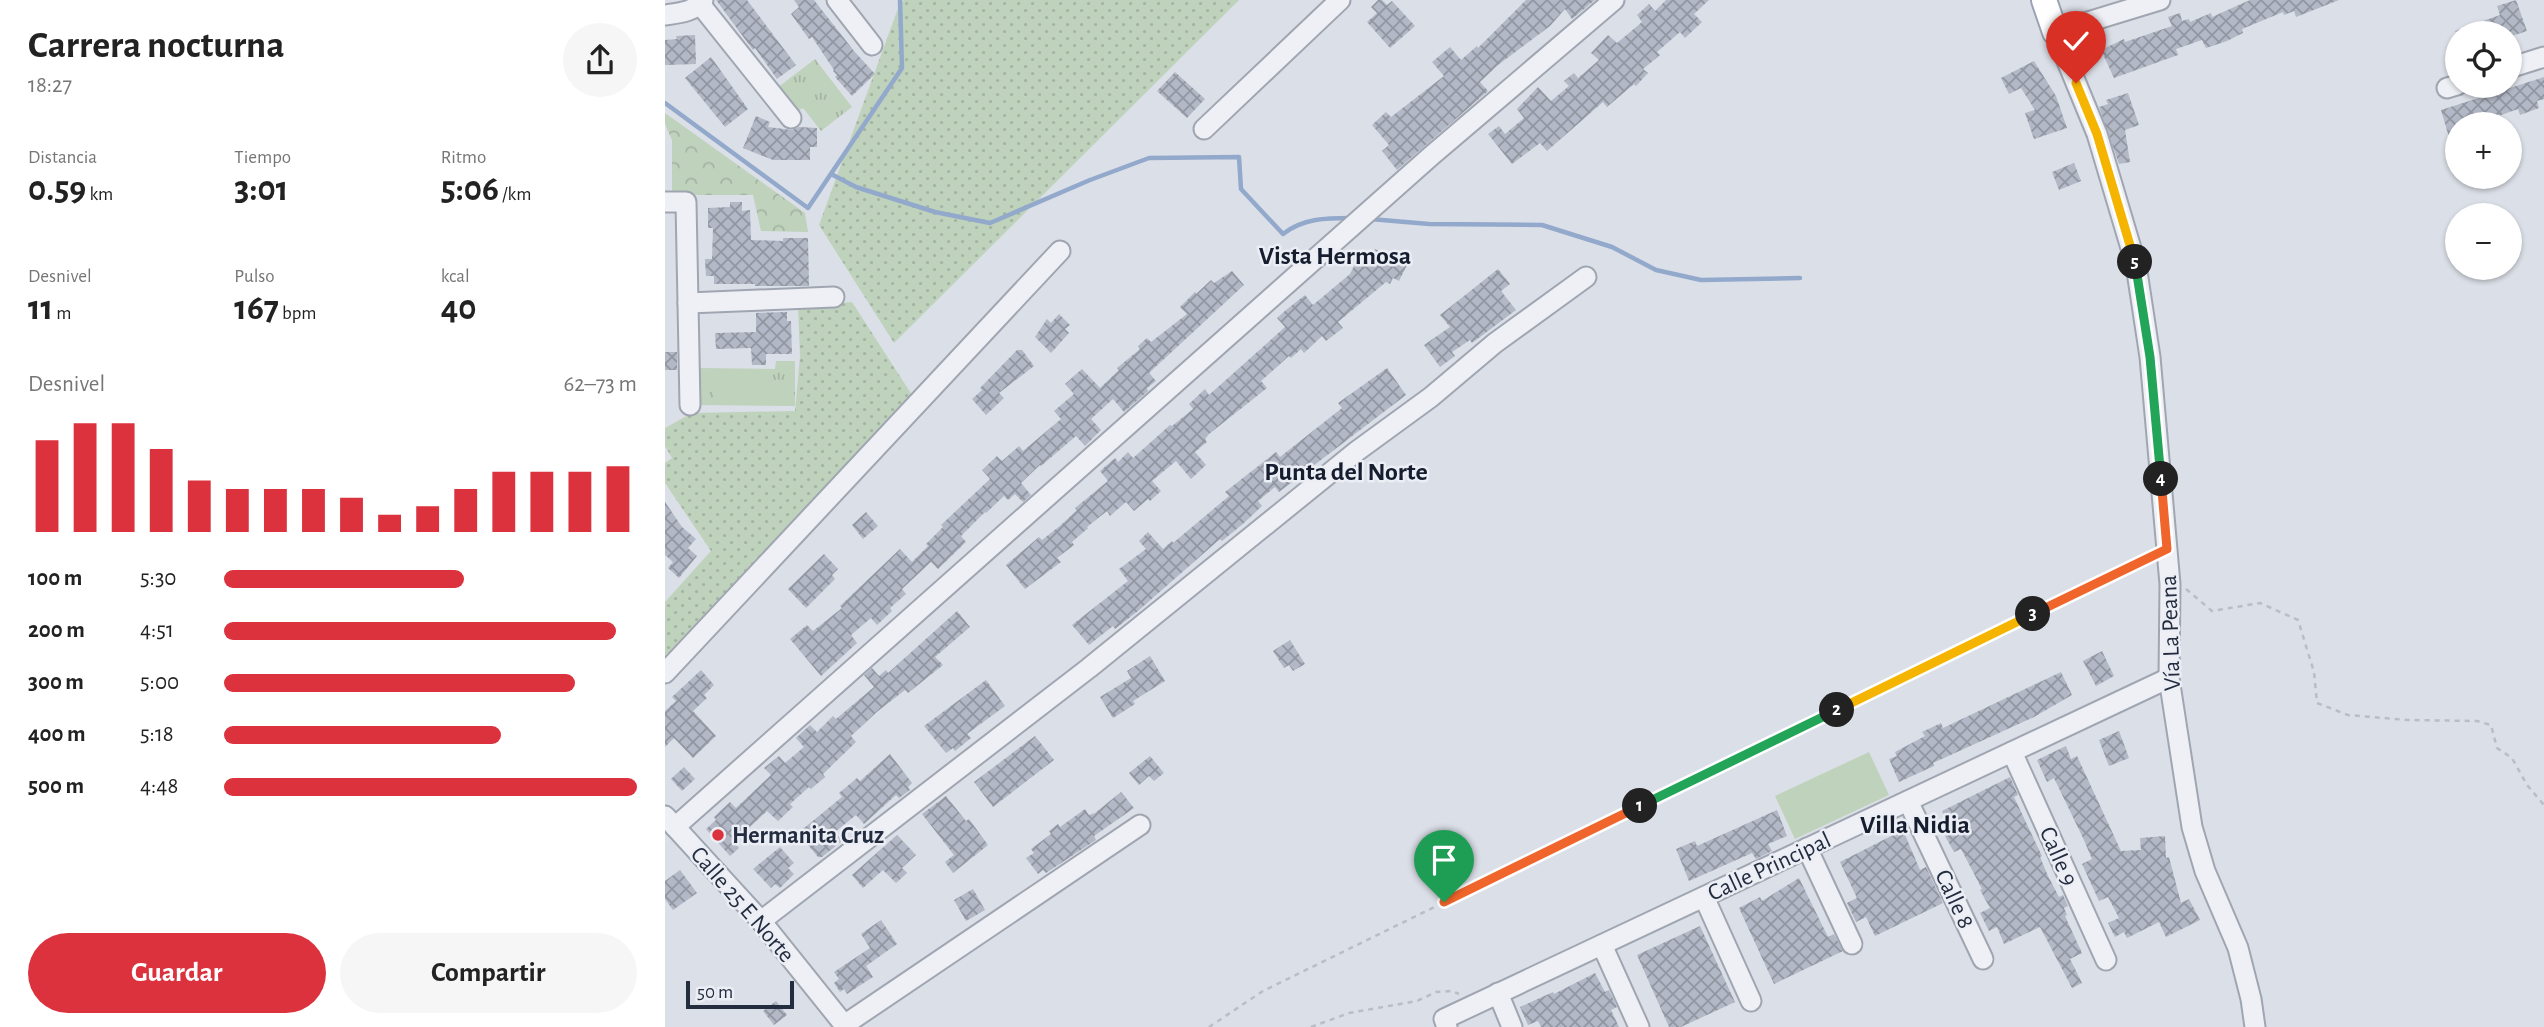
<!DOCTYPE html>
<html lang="es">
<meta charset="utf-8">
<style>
body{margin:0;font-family:"Alegreya Sans",sans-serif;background:#f6f6f6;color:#222;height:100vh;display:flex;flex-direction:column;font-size:26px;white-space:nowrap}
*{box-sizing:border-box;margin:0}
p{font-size:23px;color:#767676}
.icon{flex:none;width:38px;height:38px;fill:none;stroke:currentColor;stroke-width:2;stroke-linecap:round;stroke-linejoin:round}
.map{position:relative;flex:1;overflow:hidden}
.sheet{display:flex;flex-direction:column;background:#fff;width:665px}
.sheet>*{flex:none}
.controls{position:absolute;left:1780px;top:21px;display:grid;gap:14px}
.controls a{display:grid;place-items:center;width:77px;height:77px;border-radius:50%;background:#fff;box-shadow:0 2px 5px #0004;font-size:35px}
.scale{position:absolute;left:21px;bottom:18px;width:108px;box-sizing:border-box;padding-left:7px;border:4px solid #242c3f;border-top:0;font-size:19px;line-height:24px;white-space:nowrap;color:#242c3f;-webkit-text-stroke:5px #ebeef5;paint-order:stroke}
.pin{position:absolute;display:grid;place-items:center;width:60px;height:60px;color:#fff;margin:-72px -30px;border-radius:50% 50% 50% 0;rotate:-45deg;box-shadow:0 0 7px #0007}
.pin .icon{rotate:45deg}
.km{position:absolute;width:35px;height:35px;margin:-18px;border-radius:50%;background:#222;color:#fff;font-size:19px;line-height:35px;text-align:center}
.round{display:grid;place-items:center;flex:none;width:74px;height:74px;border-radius:37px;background:#f6f6f6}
.overview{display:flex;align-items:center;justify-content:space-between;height:119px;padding:0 28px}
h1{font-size:38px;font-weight:700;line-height:52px}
.metrics{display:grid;grid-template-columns:repeat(3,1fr);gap:10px;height:119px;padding:7px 28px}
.metrics div{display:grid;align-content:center}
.metrics b{font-size:35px;font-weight:700}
.metrics small{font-size:19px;font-weight:400}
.metrics p{font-size:19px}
.chart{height:196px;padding:14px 28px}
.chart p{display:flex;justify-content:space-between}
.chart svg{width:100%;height:126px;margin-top:7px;stroke:#db323e;stroke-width:6}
.button{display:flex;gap:14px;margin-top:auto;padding:14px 28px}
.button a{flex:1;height:80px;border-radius:42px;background:#db323e;color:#fff;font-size:28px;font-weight:700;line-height:80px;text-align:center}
.button a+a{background:#f6f6f6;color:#222}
ul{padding:0 28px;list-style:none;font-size:23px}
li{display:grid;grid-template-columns:112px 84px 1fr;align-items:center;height:52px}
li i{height:18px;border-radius:9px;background:#db323e}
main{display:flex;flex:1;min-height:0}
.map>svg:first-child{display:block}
.grass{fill:url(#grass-dots)}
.forest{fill:url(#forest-crowns)}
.park{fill:url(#park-tufts)}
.garden{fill:#bfd2bc}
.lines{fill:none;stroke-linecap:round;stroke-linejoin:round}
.stream{stroke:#92a9cc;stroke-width:4.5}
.building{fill:url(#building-cross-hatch)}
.minor-casing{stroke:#a0a6b1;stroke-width:23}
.major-casing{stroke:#9aa2b4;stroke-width:28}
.path{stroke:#b9bdc6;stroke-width:2.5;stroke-dasharray:5 5;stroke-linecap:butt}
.minor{stroke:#eef0f5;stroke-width:19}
.major{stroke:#fff;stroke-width:24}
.split-1-casing{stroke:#fff;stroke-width:14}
.split-2-casing{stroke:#fff;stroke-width:14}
.split-3-casing{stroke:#fff;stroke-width:14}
.split-4-casing{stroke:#fff;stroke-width:14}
.split-5-casing{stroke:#fff;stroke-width:14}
.split-6-casing{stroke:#fff;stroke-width:14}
.split-1{stroke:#f0652b;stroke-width:9}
.split-2{stroke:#22a559;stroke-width:9}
.split-3{stroke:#f5b400;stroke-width:9}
.split-4{stroke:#f0652b;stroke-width:9}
.split-5{stroke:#22a559;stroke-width:9}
.split-6{stroke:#f5b400;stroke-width:9}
.poi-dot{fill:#db323e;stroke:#ebeef5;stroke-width:2.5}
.labels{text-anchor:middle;stroke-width:5;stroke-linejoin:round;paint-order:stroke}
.street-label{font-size:24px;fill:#242c3f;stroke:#ebeef5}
.poi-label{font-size:24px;font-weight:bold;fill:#242c3f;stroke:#ebeef5;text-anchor:start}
.neighbourhood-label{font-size:26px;font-weight:bold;fill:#161d2f;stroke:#ebeef5}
</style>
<main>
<section class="sheet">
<div class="overview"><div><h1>Carrera nocturna</h1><p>18:27</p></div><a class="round"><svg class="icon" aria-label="share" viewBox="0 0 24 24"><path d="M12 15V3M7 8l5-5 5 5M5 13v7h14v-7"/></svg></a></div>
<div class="metrics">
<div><p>Distancia</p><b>0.59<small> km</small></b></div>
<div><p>Tiempo</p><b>3:01</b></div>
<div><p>Ritmo</p><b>5:06<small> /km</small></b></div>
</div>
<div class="metrics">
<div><p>Desnivel</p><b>11<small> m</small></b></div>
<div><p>Pulso</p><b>167<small> bpm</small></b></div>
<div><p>kcal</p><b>40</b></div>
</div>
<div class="chart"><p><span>Desnivel</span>62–73 m</p>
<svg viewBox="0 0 160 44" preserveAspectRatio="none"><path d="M5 44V12M15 44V6M25 44V6M35 44V15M45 44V26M55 44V29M65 44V29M75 44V29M85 44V32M95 44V38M105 44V35M115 44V29M125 44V23M135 44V23M145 44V23M155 44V21"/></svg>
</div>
<ul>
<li><b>100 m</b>5:30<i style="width:58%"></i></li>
<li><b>200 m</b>4:51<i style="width:95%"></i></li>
<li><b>300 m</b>5:00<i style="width:85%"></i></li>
<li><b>400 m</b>5:18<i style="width:67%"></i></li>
<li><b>500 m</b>4:48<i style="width:100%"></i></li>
</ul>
<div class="button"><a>Guardar</a><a>Compartir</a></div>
</section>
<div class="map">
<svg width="1879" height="1027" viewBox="0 0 1879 1027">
<defs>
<pattern id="grass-dots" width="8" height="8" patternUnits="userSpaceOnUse" patternTransform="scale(1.75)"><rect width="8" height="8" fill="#bfd2bc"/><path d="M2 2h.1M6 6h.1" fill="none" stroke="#a4b4a3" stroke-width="1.8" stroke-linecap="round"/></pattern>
<pattern id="forest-crowns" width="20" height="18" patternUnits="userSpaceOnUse" patternTransform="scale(1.75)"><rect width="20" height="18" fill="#bfd2bc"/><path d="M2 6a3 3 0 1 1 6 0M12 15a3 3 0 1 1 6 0" fill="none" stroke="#a4b4a3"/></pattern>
<pattern id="park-tufts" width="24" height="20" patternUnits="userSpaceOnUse" patternTransform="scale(1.75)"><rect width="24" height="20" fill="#bfd2bc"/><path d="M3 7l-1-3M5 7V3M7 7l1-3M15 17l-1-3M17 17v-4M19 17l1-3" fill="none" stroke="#a4b4a3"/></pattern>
<pattern id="building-cross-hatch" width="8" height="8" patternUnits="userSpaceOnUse" patternTransform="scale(1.75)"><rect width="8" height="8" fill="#b2b8c5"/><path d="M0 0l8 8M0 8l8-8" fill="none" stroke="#9196a1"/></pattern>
</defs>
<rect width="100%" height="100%" fill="#dbdfe7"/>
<!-- grass -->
<g class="grass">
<polygon points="239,0 574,0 229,343 154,225 235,3"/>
<polygon points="187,302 247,395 0,659 0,602 46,551 0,483 0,463 7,458 0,446 0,428 27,413 130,411 135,356 133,307"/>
</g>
<!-- forest -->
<polygon class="forest" points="0,113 140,213 143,232 96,231 88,195 7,195 7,140 0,124"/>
<!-- park -->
<g class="park">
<polygon points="150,59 187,107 156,131 138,108 131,112 112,88"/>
<polygon points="111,361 130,361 130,406 35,405 35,368 110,369"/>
</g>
<!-- garden -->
<g class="garden">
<polygon points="49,370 99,371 99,401 48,400"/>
<polygon points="1204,752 1224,795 1130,839 1110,796"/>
</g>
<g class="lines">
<!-- stream -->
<g class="stream">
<polyline points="0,103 143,208 237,68 235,0"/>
<path d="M166 174 191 187 270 212 325 223 425 180 484 158 574 157 576 189 618 234C638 218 662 218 686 218"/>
<polyline points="705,219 764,224 877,225 947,247 991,270 1036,280 1135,278"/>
</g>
</g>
<!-- building -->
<g class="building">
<polygon points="51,0 82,0 131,65 112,79 90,48 88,50"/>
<polygon points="129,0 149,0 189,51 210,74 187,96 170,77 172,75 168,71 169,70 147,37 144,39 126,14 134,7"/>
<polygon points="713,0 717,0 722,5 727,1 750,26 725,48 702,22 712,13 706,7"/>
<polygon points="861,0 930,0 907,19 900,9 885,26 833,65 815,82 823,91 732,170 717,151 724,145 707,125 721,112 726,117 779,76 767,62 785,47 796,60 812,46 813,48"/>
<polygon points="1001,0 1044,0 1029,14 1037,22 1020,38 1015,32 992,52 995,55 978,69 983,73 971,86 969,84 942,107 938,102 882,151 875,143 847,164 823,134 834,126 840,134 859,118 852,109 873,87 886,101 904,86 899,81 909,73 913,78 934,60 926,53 943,35 952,43 977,22 972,15 984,4 990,11"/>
<polygon points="1585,0 1674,0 1631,17 1629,11 1619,15 1618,12 1577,29 1578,33 1562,41 1541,48 1537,40 1511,49 1513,55 1449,78 1436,50 1459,39 1460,42 1507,26 1503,17 1515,13 1517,21 1524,19 1525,22 1546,13 1547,17"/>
<polygon points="1851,0 1862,31 1844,37 1844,33 1791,33 1790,31 1835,15 1832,6"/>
<polygon points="30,35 31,64 0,65 0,40 12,39 11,36"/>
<polygon points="46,57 83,109 60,127 20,78"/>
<polygon points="1369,61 1391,96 1402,128 1369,139 1360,113 1370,110 1356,88 1344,94 1336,78"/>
<polygon points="510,72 540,99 522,118 492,91"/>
<polygon points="1879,77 1879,99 1872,101 1874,108 1855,115 1853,109 1828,118 1830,124 1792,124 1792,154 1789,154 1776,110"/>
<polygon points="1463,93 1474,125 1460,130 1465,162 1454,164 1434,107 1443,104 1441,100"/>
<polygon points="91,116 105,122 103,127 127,130 134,127 152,128 152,147 145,147 145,160 108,160 78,148"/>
<polygon points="1409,163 1416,181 1394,190 1387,172"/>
<polygon points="65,202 77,202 77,211 85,210 86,240 118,241 118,238 143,238 144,286 90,286 90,284 49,284 49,276 41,276 40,259 47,259 48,228 43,228 43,208 65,207"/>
<polygon points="710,249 742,265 734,281 728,278 725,284 721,282 673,322 678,328 661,341 657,336 639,353 636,349 626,358 624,356 596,381 602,388 544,434 540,439 542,442 530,452 541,465 526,479 511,461 487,481 496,491 485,501 483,499 469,511 461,502 445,516 442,511 422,527 423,528 407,542 409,545 392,558 396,562 360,589 341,565 374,537 377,540 396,525 412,510 410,508 443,481 435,471 450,458 453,462 463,452 468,458 505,425 507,426 528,409 524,404 540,389 544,395 620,327 612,318 621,310 640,295 648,305 685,274 696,252 706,257"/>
<polygon points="833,269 845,284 836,291 851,310 807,343 805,340 787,352 790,356 775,367 759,345 785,327 775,315"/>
<polygon points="567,271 579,285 484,373 491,381 482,388 483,391 459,412 448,399 426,419 436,430 420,446 411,436 376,466 375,465 356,483 366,495 358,502 350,494 343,500 339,496 321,513 320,512 296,536 301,542 273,569 266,562 237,589 241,594 225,608 227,611 212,625 206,618 186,635 192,643 156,676 125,639 142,625 148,631 177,608 175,606 235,549 247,562 263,546 261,544 278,527 276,525 325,479 317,470 332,456 337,461 354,446 358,451 396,419 389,411 409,394 400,384 417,369 435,388 454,370 452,368 475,349 473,346 482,338 486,342 522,314 515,307 530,292 531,294 546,280 549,283"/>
<polygon points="122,312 122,321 126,321 127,354 101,354 101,365 87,365 86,348 51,349 50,333 91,332 91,313"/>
<polygon points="394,314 405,325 400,329 404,333 386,353 370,337 382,319 386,323"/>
<polygon points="352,350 357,350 369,366 334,393 339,398 321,415 307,399 317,390 315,388"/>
<rect x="0" y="352" width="12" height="18"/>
<polygon points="722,368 741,395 614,492 610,487 593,501 597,506 579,523 557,541 555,539 473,611 450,629 448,626 424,645 407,625 463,581 454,569 481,549 474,541 483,532 498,549 507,541 508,543 564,496 560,492 611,452 615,457 677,408 673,403"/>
<polygon points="0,502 17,527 31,539 23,548 32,556 14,578 3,568 8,562 0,555"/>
<polygon points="201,512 213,526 198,539 187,525"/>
<polygon points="159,554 173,569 167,575 170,579 141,608 123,589"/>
<polygon points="292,611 305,627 270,657 278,665 243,693 240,690 213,711 186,736 191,742 158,774 160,777 146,789 144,787 125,804 128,807 113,821 102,811 69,842 74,848 65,856 41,829 51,820 49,817 65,802 71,808 106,775 99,768 114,756 120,763 139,747 131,738 145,725 152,732 168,716 171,719 209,687 199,675 207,668 214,676 221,670 223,673"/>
<polygon points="625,640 640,664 628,671 624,665 619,668 608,651"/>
<polygon points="1437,651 1449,676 1431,686 1418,661"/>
<polygon points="485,656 500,681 468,701 470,704 448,718 435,697 466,678 462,671"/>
<polygon points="36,670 49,685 39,695 42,698 28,711 51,736 28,758 9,738 0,747 0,711 11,701 7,697"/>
<polygon points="1396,672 1407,695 1369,717 1268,763 1269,766 1234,782 1224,759 1232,756 1230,752 1260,736 1257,732 1276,723 1278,728"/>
<polygon points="321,680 340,706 302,734 306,738 290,751 288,748 281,753 259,726"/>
<polygon points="1454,731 1464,758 1444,766 1434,740"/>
<polygon points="370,736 389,760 328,807 309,782"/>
<polygon points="1401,746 1406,759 1412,756 1456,851 1476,850 1475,838 1500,836 1501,858 1504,857 1516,903 1524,899 1535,920 1501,937 1494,922 1462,938 1459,932 1450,937 1443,923 1454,918 1443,897 1434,901 1417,864 1427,859 1418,838 1389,778 1382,782 1372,760"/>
<polygon points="225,754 247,783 243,787 245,790 234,798 231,795 199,824 191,815 170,832 177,841 157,857 153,857 133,833 177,797 174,793 192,778 195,781"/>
<polygon points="485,756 499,773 489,781 484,776 474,785 464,773"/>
<polygon points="19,767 30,779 17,791 6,779"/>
<polygon points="1345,777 1353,795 1349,797 1377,856 1375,857 1383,876 1394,897 1398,895 1403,906 1399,908 1402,915 1400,916 1417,953 1405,959 1417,983 1407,988 1375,927 1339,944 1332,927 1324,931 1315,913 1325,908 1315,890 1317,889 1296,849 1289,852 1280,836 1286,833 1277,811"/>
<polygon points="456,792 469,808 429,836 431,840 381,873 378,870 373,874 361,858 369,853 366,849 386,834 384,831 393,824 395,827 420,809 424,815 430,813"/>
<polygon points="281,796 301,821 304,819 323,845 288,873 280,862 289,855 257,814"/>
<polygon points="1112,810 1122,836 1103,844 1107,851 1091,859 1087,853 1024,881 1011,849 1030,841 1032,846"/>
<polygon points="1238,830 1255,870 1261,867 1278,903 1210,936 1201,917 1191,922 1182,903 1192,898 1175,862"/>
<polygon points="232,835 251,855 237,868 242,873 231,883 218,870 198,888 187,875"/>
<polygon points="115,847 129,863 123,868 129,874 115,888 110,884 106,888 88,869"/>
<polygon points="15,870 32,893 8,910 0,899 0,881"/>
<polygon points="1134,878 1163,937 1169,934 1178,951 1109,984 1074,908 1095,897 1097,901"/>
<polygon points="308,889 320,910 301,921 289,900"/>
<polygon points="216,920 232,944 201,966 208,977 182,994 179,989 175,992 169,983 174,979 169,972 205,948 196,934"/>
<polygon points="1035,926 1070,1002 1016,1027 1004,1027 972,955"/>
<polygon points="930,973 940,992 944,990 952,1007 946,1010 954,1027 876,1027 873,1021 863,1025 855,1007 888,992 889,994"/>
<polygon points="111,1001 122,1015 109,1025 98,1011"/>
</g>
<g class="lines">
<defs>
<g id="minor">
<polyline points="172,0 207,45"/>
<polyline points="1495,0 1390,32 1432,134 1471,265 1485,357 1505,584 1504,678 1527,827 1540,871 1573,948 1586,999 1590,1027"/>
<polyline points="35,4 126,118"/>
<path d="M0 15C14 13 29 12 38 0"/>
<polyline points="1844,68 1879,57"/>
<polyline points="1782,88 1792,85"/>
<polyline points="539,129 675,0"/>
<polyline points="0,202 21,202 25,405"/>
<polyline points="23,303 169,297"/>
<polyline points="0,673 395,251"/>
<polyline points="1347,752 1441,960"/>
<polyline points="1243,801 1318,959"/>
<polyline points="0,816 96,921 181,1027"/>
<polyline points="10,827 766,156 949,0"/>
<polyline points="1142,848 1187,944"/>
<polyline points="1039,897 1086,1001"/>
<polyline points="96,921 424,668 692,451 766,397 830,343 921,277"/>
<polyline points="937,945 974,1027"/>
<polyline points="833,993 847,1027"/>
<polyline points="179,1025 475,825"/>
<polyline points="782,1027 779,1019 1504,678"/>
</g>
<polyline id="major" points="1379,0 1390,32"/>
</defs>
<!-- minor casing -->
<use href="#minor" class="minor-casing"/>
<!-- major casing -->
<use href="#major" class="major-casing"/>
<!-- path -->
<g class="path">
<polyline points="1521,589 1547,611 1595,603 1633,620 1649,672 1652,703 1683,715 1742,720 1812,721 1826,725 1832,748 1847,758 1862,785 1879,805"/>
<polyline points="544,1027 598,991 1486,556"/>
<polyline points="646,1027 684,1013 752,1001 771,992 787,991 794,994"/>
</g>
<!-- minor -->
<use href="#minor" class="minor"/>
<!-- major -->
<use href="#major" class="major"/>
</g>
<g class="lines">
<defs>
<polyline id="split-1" points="779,902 975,806"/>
<polyline id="split-2" points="975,806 1172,710"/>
<polyline id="split-3" points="1172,710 1368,614"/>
<polyline id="split-4" points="1368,614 1502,549 1496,479"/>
<polyline id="split-5" points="1470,262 1485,357 1496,479"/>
<polyline id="split-6" points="1411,83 1432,134 1470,262"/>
</defs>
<!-- split-1 casing -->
<use href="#split-1" class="split-1-casing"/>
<!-- split-2 casing -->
<use href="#split-2" class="split-2-casing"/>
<!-- split-3 casing -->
<use href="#split-3" class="split-3-casing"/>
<!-- split-4 casing -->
<use href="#split-4" class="split-4-casing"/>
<!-- split-5 casing -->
<use href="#split-5" class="split-5-casing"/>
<!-- split-6 casing -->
<use href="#split-6" class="split-6-casing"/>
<!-- split-1 -->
<use href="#split-1" class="split-1"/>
<!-- split-2 -->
<use href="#split-2" class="split-2"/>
<!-- split-3 -->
<use href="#split-3" class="split-3"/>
<!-- split-4 -->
<use href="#split-4" class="split-4"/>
<!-- split-5 -->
<use href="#split-5" class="split-5"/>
<!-- split-6 -->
<use href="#split-6" class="split-6"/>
</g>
<!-- markers -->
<circle class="poi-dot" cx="53" cy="835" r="7"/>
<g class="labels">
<!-- street labels -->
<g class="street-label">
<text transform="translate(1505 633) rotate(-92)" y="8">Vía La Peana</text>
<text transform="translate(1394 856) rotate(66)" y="8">Calle 9</text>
<text transform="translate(1104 866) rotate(-25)" y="8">Calle Principal</text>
<text transform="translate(1290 899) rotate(65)" y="8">Calle 8</text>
<text transform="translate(78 904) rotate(49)" y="8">Calle 25 E Norte</text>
</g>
<!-- poi labels -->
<g class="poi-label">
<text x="67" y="843">Hermanita Cruz</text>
</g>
<!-- neighbourhood labels -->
<g class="neighbourhood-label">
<text x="670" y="264">Vista Hermosa</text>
<text x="681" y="480">Punta del Norte</text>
<text x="1250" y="833">Villa Nidia</text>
</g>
</g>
</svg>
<div class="controls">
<a><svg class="icon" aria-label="locate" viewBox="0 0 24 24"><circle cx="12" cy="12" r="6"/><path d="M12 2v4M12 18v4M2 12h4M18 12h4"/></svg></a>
<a>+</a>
<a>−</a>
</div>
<div class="scale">50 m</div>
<div class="pin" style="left:779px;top:902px;background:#1e9e55"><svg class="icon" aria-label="arrive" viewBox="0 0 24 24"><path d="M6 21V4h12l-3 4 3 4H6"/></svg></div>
<div class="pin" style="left:1411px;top:83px;background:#d93025"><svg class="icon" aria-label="check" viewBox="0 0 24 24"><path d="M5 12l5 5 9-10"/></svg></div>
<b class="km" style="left:975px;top:806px">1</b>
<b class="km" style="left:1172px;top:710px">2</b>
<b class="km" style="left:1368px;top:614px">3</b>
<b class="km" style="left:1496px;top:479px">4</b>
<b class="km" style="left:1470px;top:262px">5</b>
</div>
</main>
